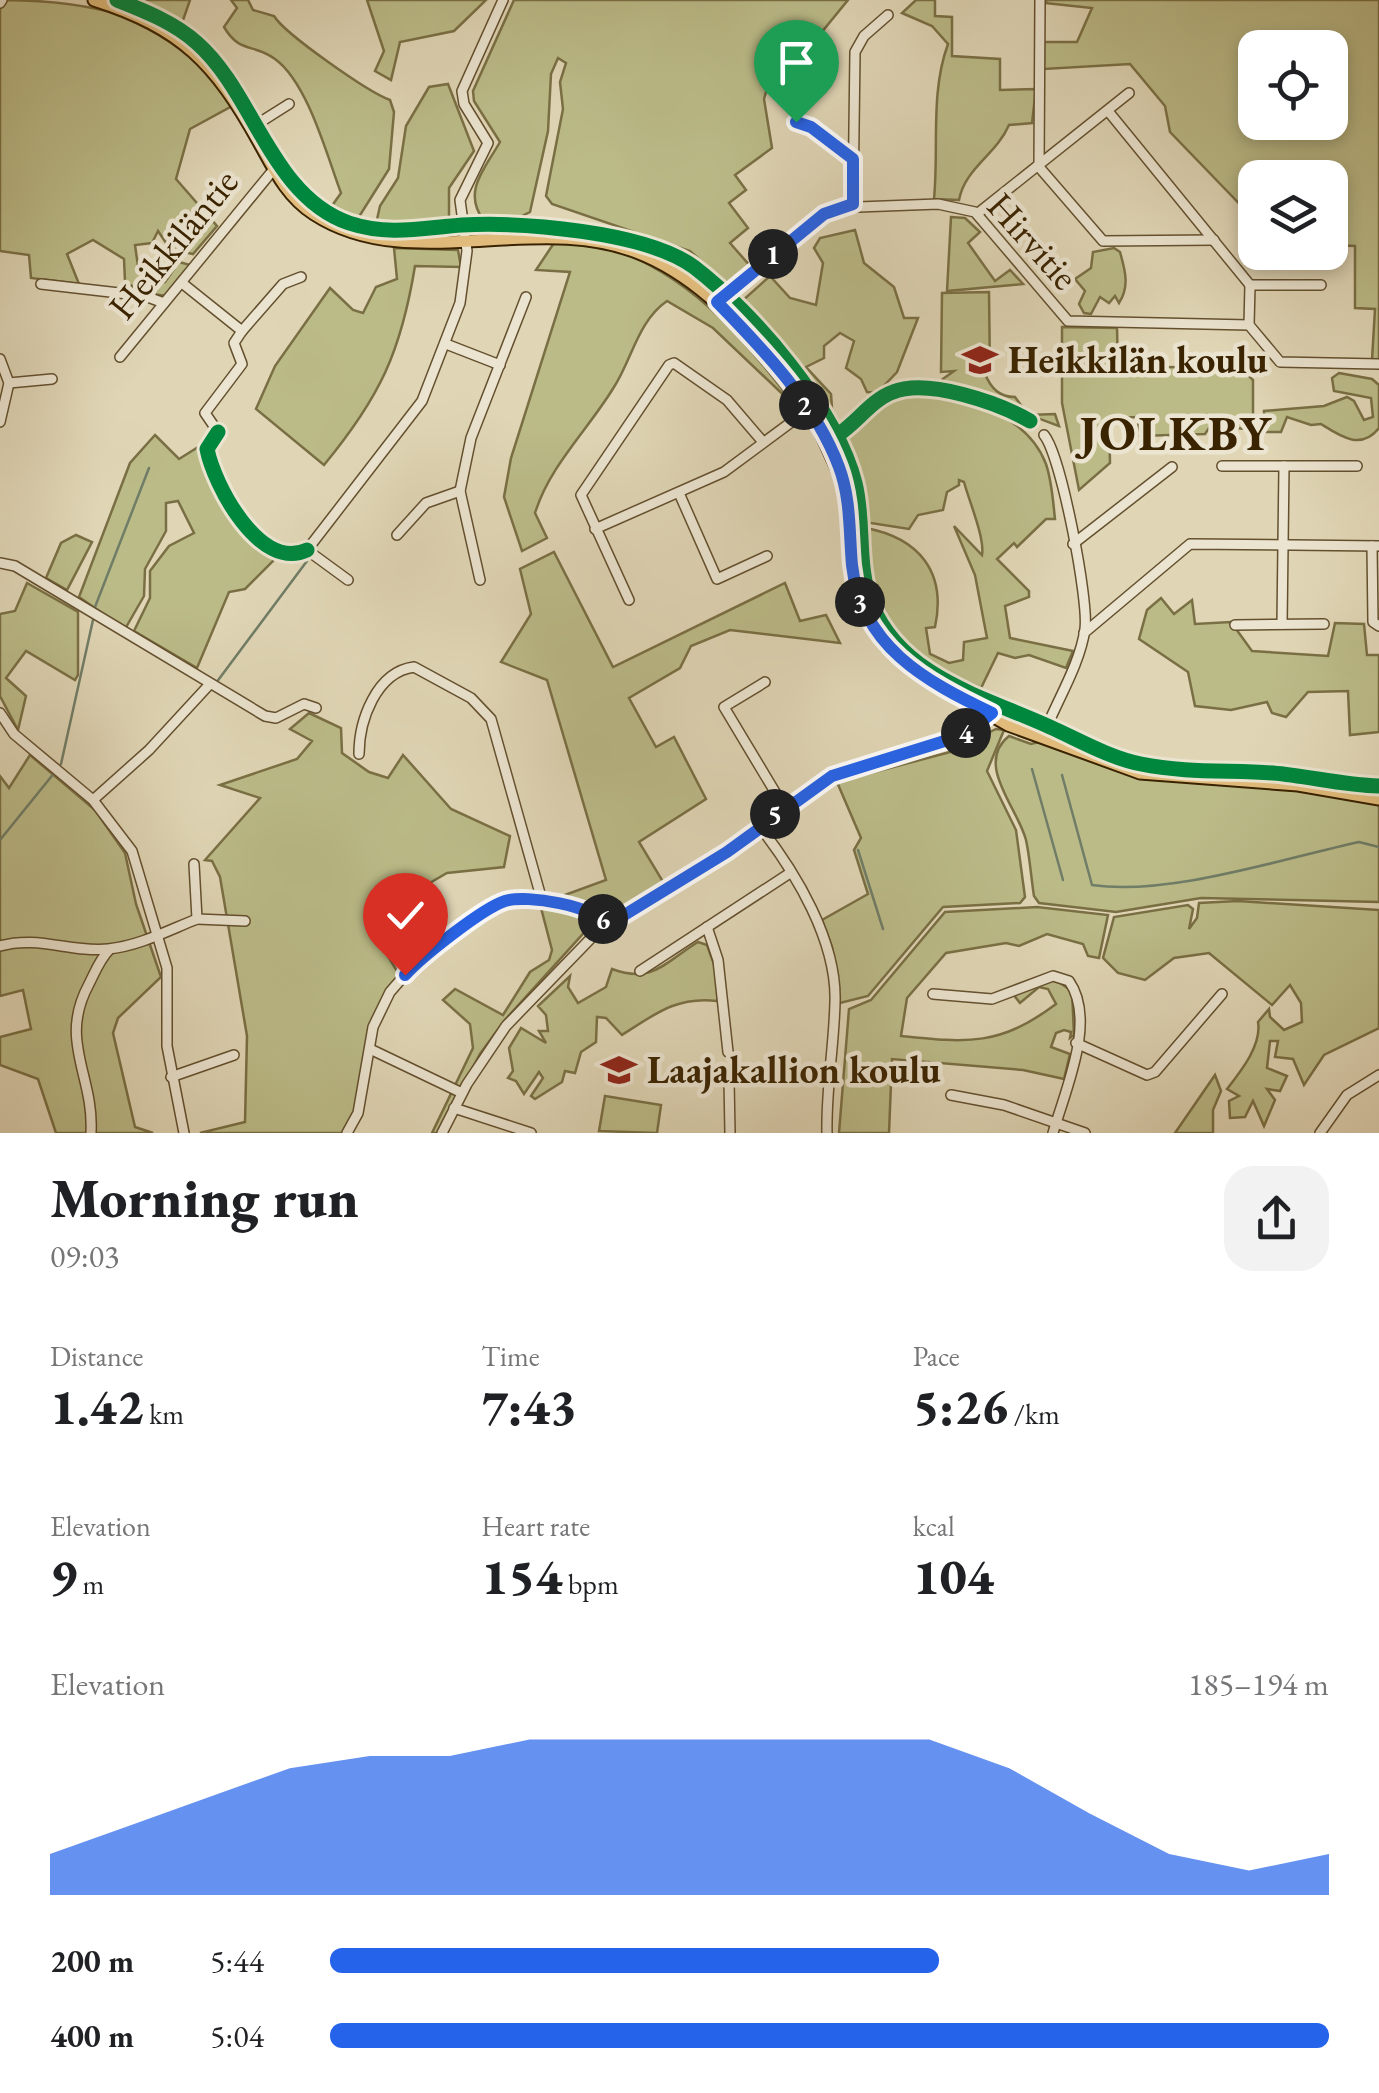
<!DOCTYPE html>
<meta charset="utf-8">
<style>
body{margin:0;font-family:"EB Garamond",serif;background:#f2f2f2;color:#202124;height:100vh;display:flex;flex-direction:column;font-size:38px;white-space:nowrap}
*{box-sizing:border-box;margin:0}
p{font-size:32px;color:#757577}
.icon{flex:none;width:55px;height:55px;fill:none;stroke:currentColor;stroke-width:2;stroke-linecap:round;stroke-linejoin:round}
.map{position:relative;height:1133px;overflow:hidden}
.details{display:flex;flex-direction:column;background:#fff;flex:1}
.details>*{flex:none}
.controls{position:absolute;left:1238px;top:30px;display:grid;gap:20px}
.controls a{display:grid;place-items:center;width:110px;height:110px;border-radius:20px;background:#fff;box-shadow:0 5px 15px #0003;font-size:50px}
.pin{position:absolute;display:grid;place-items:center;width:85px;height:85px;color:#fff;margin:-102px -42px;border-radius:50% 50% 50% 0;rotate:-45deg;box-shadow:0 0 10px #0007}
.pin .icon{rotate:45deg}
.km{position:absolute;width:50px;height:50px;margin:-25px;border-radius:50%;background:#222;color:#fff;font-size:28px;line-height:50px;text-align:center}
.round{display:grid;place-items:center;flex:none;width:105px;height:105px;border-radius:30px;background:#f2f2f2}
.head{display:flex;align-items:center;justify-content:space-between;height:170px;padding:0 50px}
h1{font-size:55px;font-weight:800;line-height:75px}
.metrics{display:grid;grid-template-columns:repeat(3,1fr);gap:15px;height:170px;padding:10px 50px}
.metrics div{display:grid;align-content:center}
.metrics b{font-size:50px;font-weight:800}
.metrics small{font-size:28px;font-weight:400}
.metrics p{font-size:28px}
.chart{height:280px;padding:20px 50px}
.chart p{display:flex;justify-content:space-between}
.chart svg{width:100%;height:180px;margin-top:10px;fill:#2563eb;opacity:.7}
ul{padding:0 50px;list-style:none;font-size:32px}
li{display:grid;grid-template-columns:160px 120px 1fr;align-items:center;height:75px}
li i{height:25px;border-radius:12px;background:#2563eb}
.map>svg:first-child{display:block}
.green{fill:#bb8;stroke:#7a6f44;stroke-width:2.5;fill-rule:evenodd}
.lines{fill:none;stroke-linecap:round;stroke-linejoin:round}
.stream{stroke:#707d67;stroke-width:2.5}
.minor-casing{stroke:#64502e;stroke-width:12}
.major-casing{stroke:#3a2300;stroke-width:15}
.minor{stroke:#ebe4d0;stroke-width:9}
.major{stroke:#e0bb7b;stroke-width:11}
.cycleway-casing{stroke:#ebe4d0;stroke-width:21}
.cycleway{stroke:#00873e;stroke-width:15}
.route-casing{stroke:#fff;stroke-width:20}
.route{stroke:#2563eb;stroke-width:12}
.labels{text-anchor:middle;stroke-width:9;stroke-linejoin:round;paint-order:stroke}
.street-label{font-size:38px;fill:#3a2300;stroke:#ebe4d0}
.poi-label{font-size:38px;font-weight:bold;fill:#3a2300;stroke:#ebe4d0;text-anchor:start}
.district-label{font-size:48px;font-weight:bold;letter-spacing:2.5px;fill:#3a2300;stroke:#ebe4d0}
</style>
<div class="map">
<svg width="1379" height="1133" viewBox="0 0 1379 1133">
<rect width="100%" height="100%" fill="#e0d6b6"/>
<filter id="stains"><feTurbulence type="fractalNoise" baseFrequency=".002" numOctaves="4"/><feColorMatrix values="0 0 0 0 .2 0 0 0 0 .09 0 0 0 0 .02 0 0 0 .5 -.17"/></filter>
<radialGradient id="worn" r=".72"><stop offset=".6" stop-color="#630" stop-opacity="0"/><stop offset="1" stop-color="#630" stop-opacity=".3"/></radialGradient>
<!-- green -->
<g class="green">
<path d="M0 0C66 0 144 9 195 56 209 69 220 90 232 106L190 129 176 179 217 226 193 254 170 249 158 231 152 243 135 245 138 266 149 283 165 282 179 262 190 265 168 296 142 293 125 281 124 259 93 240 67 254 79 284 31 278 29 255 0 251Z"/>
<polygon points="132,0 190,0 180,29"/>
<path d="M231 0H248L253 10 274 16C285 34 368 92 390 100L394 112 389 169 357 220 329 210 341 193C327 156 308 83 275 59 253 43 240 54 224 27L237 8Z"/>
<polygon points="367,0 486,0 454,31 400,42 391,80 375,71 384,51"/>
<path d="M514 0H848L821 33 783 34 764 99 772 148 735 175 746 190 729 203 748 228 730 243 751 267 726 283 690 251 552 204 546 196 563 109 560 82 566 63 558 58 551 74 548 131 530 212 516 219 484 221C462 192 484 170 500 142L474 101 473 91Z"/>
<path d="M916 0H935V16L952 17V56L1000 59V90L1036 89 1032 123 1009 125C996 155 965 168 959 200L934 199C939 147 930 93 948 44L932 26 902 13Z"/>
<path d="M1047 0H1379V360H1372L1375 309 1355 308V246L1330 245V178H1255V220L1170 132 1165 106 1130 64 1044 69V42H1077L1092 8 1045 3ZM1255 48H1330V122H1255Z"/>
<polygon points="448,84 474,151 449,188 449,219 400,226 376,224 380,206 398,178 406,126 429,87"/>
<polygon points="951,217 965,218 980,232 968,243 995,281 1010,270 1023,284 947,291"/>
<polygon points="855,230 864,263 894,287 904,318 918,318 897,372 877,393 867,392 861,379 846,368 854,341 840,333 824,346 824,358 806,367 831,394 832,408 827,411 777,339 741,302 770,276 790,298 816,305 823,263 814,248 820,238"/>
<path d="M556 240C577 244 604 245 624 253 698 283 748 343 794 405L713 328 667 301C638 321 632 359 614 387 588 430 550 465 535 513L547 538 522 551 504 497 511 458 570 272 536 270Z"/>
<path d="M394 248 458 250 461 267 415 266C401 352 380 397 324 465L256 409 275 366 330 288 353 310 363 313 376 287 397 279Z"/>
<path d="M1114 248 1120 252C1125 270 1130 286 1119 303L1115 296 1109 303 1100 297 1091 314 1084 313 1079 304 1085 291 1075 279 1091 268 1093 252Z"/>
<path d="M989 292 990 373 985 374C991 388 999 397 1015 397L1028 415 1055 414 1059 426C1019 412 982 394 940 381L954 371 941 372 942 293Z"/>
<path d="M1062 327 1117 328 1118 368 1239 366 1253 380V427C1235 433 1227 421 1211 425L1205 434 1139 436 1138 417 1109 418 1110 463 1079 490 1062 403Z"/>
<path d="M1339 373 1372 379 1379 385V428C1361 451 1340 436 1321 424L1311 425 1287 417 1281 432H1264V411L1324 406 1347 397 1354 401 1364 420 1373 417 1371 398 1334 391 1332 378Z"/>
<path d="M905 394C956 394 1025 410 1046 464 1052 482 1053 501 1055 519H1046L1017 547 1014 543 997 559 1029 591V597L1005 606 1010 638 1073 651 1066 668 1029 655 1015 658 998 653 981 688C899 652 873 618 866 528 918 538 947 571 935 627L926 628 930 654 949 663 963 660 964 642 987 638 975 575 954 526 982 555C985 538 969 501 964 482L959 480V485L947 492 943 510 918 515 909 529 864 522 865 500 846 438C863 417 884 407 905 394Z"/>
<path d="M155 435 179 459 200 446C215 491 237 530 278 556L245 589 229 592 197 668 134 631 150 598V571L169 546 194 533 178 501 166 503V531L145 569 144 596 125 629 79 597 130 463Z"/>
<polygon points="76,535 92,542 67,590 46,578 61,543"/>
<polygon points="554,552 613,667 785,583 800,621 826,615 840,643 730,630 691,646 680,668 629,698 656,747 674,737 706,799 639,842 665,885 620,911 604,913 591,925 504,1021 480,1054 438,1133 432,1133 473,1048 470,1024 443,1000 455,989 503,1015 530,972 549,960 552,950 540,904 606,880 547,680 501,662 531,614 520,569"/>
<polygon points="27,583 78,612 78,675 75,680 26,651 6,678 26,696 18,730 0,696 0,614 15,611"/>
<polygon points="1161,598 1174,614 1192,600 1195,624 1231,622 1252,651 1328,656 1335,623 1364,624 1367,655 1379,655 1379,732 1350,735 1348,691 1308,692 1286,717 1272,713 1267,702 1231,710 1195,706 1188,672 1139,639 1147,610"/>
<polygon points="309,713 341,728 342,753 369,772 388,778 403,755 451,809 510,836 504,867 447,873 366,920 400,976 377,1011 358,1107 344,1133 200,1133 245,1122 247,1036 220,877 212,861 205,860 260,798 220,785 297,759 312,741 290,729"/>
<polygon points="996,729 1004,730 987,771 1016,830 1025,897 1020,903 943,907 868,996 840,1003 832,947 822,920 868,894 854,850 861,838 837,782 950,752"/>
<path d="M1009 736 1031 744 1043 741 1146 779 1292 788 1379 803V902L1201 898 1116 912 1039 903 1034 896C1031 878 1030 858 1026 840 1018 808 974 764 1009 736Z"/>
<polygon points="30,755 95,810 125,853 136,904 161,977 118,1018 113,1033 135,1127 153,1133 56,1133 38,1079 0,1065 0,1037 31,1029 23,990 0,996 0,776 9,788"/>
<path d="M1238 901 1379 910V1028L1324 1055 1304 1085 1293 1059 1275 1057 1278 1041H1270L1267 1068 1287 1076 1280 1091 1267 1089 1275 1100 1264 1126 1253 1101 1245 1117 1230 1118 1229 1101 1239 1096 1227 1089C1241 1071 1262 1045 1258 1022L1269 1009 1270 1017 1284 1030 1302 1022 1301 1003 1290 985 1272 1005 1209 953 1174 958 1145 980 1118 973 1103 958 1114 917 1188 905 1193 909 1189 929 1197 918 1199 903Z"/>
<path d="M1037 907 1108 915 1099 958 1088 956 1083 944 1047 934 1019 946 1006 943 946 953 907 998 901 1036C969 1043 1000 1046 1056 1004L1048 989 1039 987 1020 1003 1013 994 1054 979 1072 991 1074 1035 1070 1038 1071 1032 1064 1030 1056 1033 1051 1047 1070 1054 1064 1079 1023 1070 892 1059 889 1133H839L849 1009 871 1000 945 912Z"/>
<path d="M698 942 707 945 719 978 717 1001C677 996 655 1014 622 1035L606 1018 597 1017 596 1042 581 1052 575 1073 565 1071 562 1082 535 1099 531 1096 543 1078 539 1072 524 1094 516 1081 508 1078 513 1071 509 1048 521 1028 546 1043 539 1031H548L546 1015 538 1006 570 976 568 987 578 1003 606 987 612 969C652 984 664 963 698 942Z"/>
<polygon points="1215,1075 1221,1091 1213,1110 1213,1133 1175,1133"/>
<polygon points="605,1096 661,1105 657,1133 599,1131"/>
</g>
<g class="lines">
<!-- stream -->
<g class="stream">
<polyline points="95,607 149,468"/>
<polyline points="216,683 307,561"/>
<polyline points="61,764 93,620"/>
<polyline points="1032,769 1063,880"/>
<path d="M1062 775 1092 885C1169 896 1281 859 1359 842L1379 847"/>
<polyline points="0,840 55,772"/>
<polyline points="858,850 883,929"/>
</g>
<defs>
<g id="minor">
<polyline points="1040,0 1039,167 1103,241 1214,240"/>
<polyline points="0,3 2,0"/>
<polyline points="1108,111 1250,285 1321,285"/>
<polyline points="796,122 811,127 853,159"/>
<polyline points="251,128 289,104"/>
<polyline points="853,204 855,52 864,36 888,15"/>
<polyline points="977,214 1129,93"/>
<polyline points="182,283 242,331 234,343 242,364 205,413 218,432"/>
<polyline points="41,284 145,296 164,303"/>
<polyline points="717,302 832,208 938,204 975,212 1068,321 1249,325 1280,362 1379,364"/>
<polyline points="1249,325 1250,285"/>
<polyline points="242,331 283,284 301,277"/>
<polyline points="446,344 500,365"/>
<polyline points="120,357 274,169"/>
<polyline points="0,359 9,383 0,422"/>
<polyline points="9,383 52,379"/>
<polyline points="1222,466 1357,466"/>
<polyline points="679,493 717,579 767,556"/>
<polyline points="595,529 724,472 809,409"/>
<polyline points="397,535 426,503 460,491"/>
<polyline points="1073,544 1172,467"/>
<polyline points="1372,546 1373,622 1379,626"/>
<polyline points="0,563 15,566 265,716 276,718 304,704 316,708"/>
<polyline points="348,580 307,550 422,401 460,303 467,251 460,200 488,143 464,104 462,91 503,0"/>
<polyline points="480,580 460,491 471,438 526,297"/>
<polyline points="629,600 581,495 669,365 674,363 727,400 763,442"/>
<polyline points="1282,624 1284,466"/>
<polyline points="1235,625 1324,624"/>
<polyline points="1084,633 1190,544 1379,546"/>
<polyline points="765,682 724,707 784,807"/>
<polyline points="0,713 14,734 93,800 132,851 167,968 167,1046 184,1133"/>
<path d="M1043 736C1056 702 1080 665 1085 629 1089 601 1061 455 1044 435"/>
<path d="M359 754C359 721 376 672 414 667L471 698 491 719 543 904"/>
<polyline points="93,800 149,750 209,685"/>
<path d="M760 827C796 873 837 941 835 1002 834 1046 826 1089 827 1133"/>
<polyline points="197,919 245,921"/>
<polyline points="707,927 718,960 728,1052"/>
<path d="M0 946C38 935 71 953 108 949 139 946 169 930 197 919L194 864"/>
<polyline points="640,971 790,873"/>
<path d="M933 994 992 999 1053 976 1069 981C1097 1021 1065 1090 1053 1133"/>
<polyline points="1076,1043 1147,1075 1155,1072 1222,994"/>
<polyline points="370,1049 462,1093"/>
<polyline points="171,1077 234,1055"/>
<polyline points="729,1080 730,1133"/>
<polyline points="951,1095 1004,1105 1085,1133"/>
<polyline points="454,1108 531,1133"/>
<path d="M91 1132C94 1075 58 1041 89 984 95 972 100 959 109 950"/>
<polyline points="347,1133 358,1113 373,1027 390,992 417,961 505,900 567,904 593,912 608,925"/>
<polyline points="442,1133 467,1084 506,1026 598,931 727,852 832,776 964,735 991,713"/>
<polyline points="1320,1133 1347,1095 1379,1075"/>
</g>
<g id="major">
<path d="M94 0C182 28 215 63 259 142 274 169 287 197 314 214 411 277 539 208 646 256 700 280 739 323 777 368 788 381 796 397 809 409"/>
<polyline points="808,405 844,484 853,574 864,612 886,646 920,675 1008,725 1140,773 1298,785 1379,799"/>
</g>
</defs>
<!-- minor casing -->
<use href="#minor" class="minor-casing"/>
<!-- major casing -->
<use href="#major" class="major-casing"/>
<!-- minor -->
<use href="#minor" class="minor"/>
<!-- major -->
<use href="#major" class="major"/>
<defs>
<g id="cycleway">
<path d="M117 0C145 11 175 23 197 43 254 93 271 196 349 223 388 236 422 228 462 225 521 222 645 231 694 267 753 312 837 410 855 483 865 523 856 566 872 605 902 678 985 697 1050 727 1079 740 1110 758 1141 764 1185 773 1229 770 1273 773 1308 776 1343 785 1379 786"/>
<path d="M218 432 207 449C214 485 260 572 307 550"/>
<path d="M836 436C856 424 871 400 893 392 928 378 999 403 1030 421"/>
</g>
</defs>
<!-- cycleway casing -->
<use href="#cycleway" class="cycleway-casing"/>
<!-- cycleway -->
<use href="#cycleway" class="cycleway"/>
</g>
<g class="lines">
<defs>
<path id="route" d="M405 975C421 957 483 908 505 901 527 894 594 906 608 925L727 852 832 776 964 735 992 713C925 681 861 646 852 565 849 532 851 499 839 467 815 403 764 350 717 302L824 214 853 204V159L811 127 796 122"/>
</defs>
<!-- route casing -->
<use href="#route" class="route-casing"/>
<!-- route -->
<use href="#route" class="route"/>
</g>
<!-- icons -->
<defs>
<symbol id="school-bare" viewBox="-9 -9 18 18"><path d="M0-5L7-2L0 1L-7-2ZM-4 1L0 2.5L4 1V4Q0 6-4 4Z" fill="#8f2418" stroke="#ebe4d0" stroke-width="2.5" paint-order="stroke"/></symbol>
</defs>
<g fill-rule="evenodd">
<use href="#school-bare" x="955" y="335" width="50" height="50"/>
<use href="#school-bare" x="594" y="1045" width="50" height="50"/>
</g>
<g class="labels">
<!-- street labels -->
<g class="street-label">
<text transform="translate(1033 241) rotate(48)" y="13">Hirvitie</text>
<text transform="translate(173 244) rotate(-51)" y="13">Heikkiläntie</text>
</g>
<!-- poi labels -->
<g class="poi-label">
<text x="1008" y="373">Heikkilän koulu</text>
<text x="647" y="1083">Laajakallion koulu</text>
</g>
<!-- district labels -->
<g class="district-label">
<text x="1176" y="450">JOLKBY</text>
</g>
</g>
<rect width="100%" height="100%" filter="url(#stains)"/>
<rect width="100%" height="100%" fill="url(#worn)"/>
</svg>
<div class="controls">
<a><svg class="icon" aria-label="locate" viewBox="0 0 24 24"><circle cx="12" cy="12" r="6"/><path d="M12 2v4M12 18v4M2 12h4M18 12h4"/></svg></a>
<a><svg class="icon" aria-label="layers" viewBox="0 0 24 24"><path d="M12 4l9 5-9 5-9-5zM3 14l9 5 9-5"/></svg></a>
</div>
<div class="pin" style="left:796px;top:122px;background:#1e9e55"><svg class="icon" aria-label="arrive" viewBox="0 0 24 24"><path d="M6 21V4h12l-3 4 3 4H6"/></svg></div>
<div class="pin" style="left:405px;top:975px;background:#d93025"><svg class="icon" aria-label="check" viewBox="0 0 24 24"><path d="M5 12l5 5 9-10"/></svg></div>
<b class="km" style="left:773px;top:254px">1</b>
<b class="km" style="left:804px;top:405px">2</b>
<b class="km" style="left:860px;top:602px">3</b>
<b class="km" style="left:966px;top:733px">4</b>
<b class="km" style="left:775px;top:814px">5</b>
<b class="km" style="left:603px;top:919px">6</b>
</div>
<section class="details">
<div class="head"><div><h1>Morning run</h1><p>09:03</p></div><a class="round"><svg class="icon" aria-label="share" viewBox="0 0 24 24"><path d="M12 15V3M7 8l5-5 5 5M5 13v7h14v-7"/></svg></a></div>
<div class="metrics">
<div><p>Distance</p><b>1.42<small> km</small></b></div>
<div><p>Time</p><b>7:43</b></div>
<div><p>Pace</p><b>5:26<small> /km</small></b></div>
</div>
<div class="metrics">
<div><p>Elevation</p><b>9<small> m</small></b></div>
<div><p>Heart rate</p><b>154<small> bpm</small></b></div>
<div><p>kcal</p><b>104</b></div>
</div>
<div class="chart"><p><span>Elevation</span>185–194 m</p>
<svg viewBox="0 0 160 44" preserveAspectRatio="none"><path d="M0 44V34L10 27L20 20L30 13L40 10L50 10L60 6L70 6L80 6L90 6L100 6L110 6L120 13L130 24L140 34L150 38L160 34V44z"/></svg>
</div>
<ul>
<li><b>200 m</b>5:44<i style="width:61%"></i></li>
<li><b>400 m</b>5:04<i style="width:100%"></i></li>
</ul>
</section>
